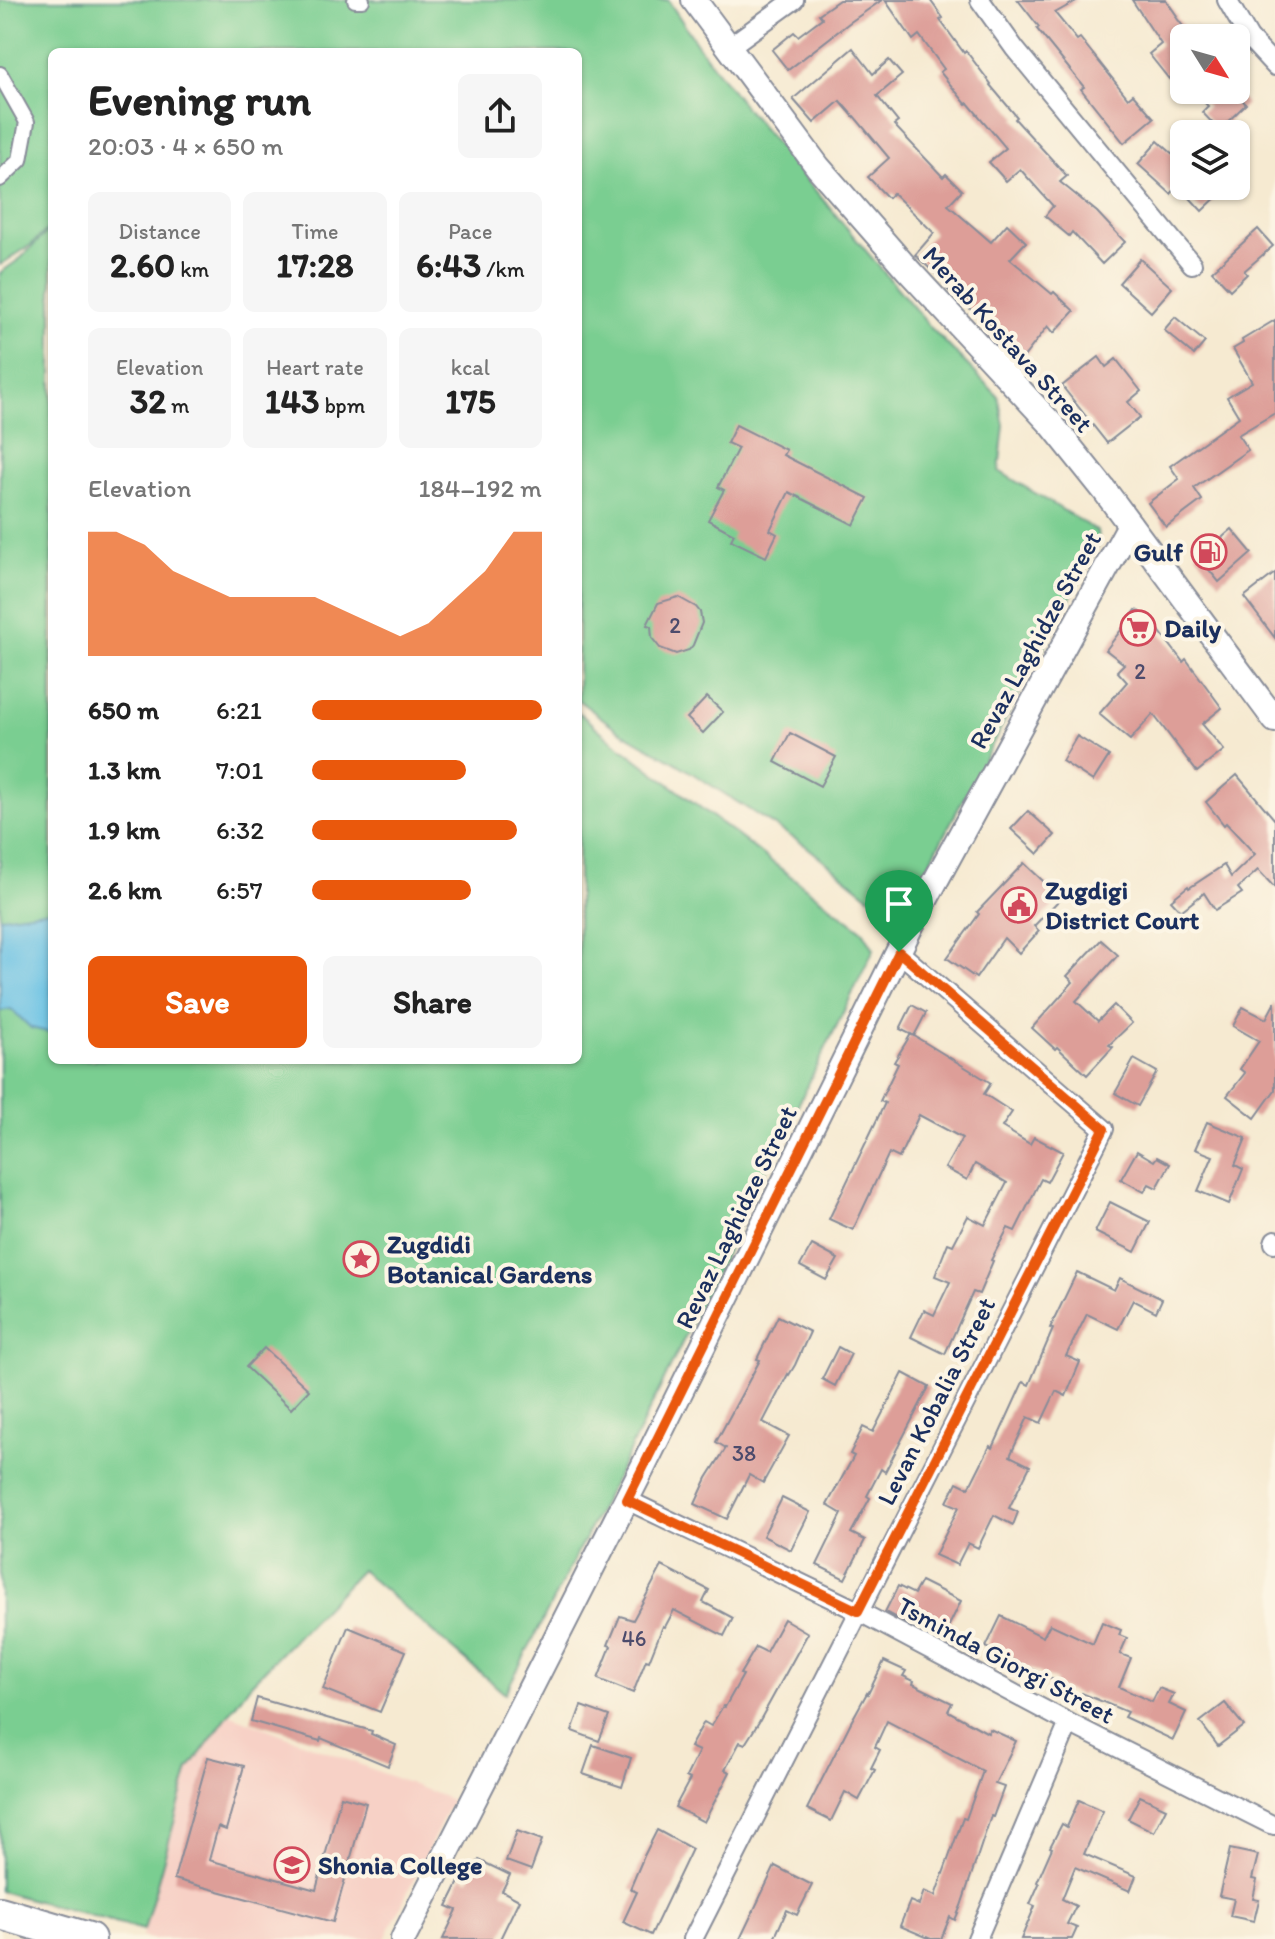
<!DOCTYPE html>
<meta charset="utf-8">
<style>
body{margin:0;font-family:Itim,sans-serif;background:#f6f6f6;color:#222;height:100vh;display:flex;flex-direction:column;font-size:30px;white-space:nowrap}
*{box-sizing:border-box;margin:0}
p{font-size:26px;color:#767676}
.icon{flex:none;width:44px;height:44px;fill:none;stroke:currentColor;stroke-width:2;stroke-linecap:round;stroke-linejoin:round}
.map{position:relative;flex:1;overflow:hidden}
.sheet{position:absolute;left:48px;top:48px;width:534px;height:1016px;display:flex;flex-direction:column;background:#fff;border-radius:12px;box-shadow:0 2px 6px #0004}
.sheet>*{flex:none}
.needle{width:52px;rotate:127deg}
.buttons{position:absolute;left:1170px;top:24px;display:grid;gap:16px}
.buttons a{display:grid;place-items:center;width:80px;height:80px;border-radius:12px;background:#fff;box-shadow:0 2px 6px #0004;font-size:40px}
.pin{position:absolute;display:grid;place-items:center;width:68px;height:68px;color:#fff;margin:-82px -34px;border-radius:50% 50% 50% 0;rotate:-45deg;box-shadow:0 0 8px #0007}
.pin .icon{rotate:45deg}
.round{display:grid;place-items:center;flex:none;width:84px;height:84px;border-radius:12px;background:#f6f6f6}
.head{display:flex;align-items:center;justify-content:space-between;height:136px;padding:0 40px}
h1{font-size:44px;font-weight:800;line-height:60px}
.stats{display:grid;grid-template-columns:repeat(3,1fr);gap:12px;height:136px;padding:8px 40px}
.stats div{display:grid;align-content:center;border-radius:12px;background:#f6f6f6;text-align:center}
.stats b{font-size:34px;font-weight:800}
.stats small{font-size:22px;font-weight:400}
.stats p{font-size:22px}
.chart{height:224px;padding:16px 40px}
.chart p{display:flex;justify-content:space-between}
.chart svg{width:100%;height:144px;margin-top:8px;fill:#ea580c;opacity:.7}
.button{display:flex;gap:16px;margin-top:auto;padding:16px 40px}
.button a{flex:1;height:92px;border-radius:12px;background:#ea580c;color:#fff;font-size:32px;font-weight:800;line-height:92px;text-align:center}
.button a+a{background:#f6f6f6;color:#222}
ul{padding:0 40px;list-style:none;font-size:26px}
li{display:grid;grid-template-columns:128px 96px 1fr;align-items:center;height:60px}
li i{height:20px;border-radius:10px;background:#ea580c}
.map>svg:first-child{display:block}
.built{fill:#f7d1c6}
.green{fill:#7ace91;stroke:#4a7e78;stroke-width:2}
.water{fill:#67c1e4;stroke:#4178a1;stroke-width:2}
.building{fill:#dd9e98}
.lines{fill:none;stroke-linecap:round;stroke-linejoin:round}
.pedestrian-casing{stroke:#888c98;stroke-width:18}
.minor-casing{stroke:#888c98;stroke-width:22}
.tertiary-casing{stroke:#888c98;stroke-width:28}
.trunk-casing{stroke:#888c98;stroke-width:36}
.pedestrian{stroke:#fff;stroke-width:14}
.minor{stroke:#fff;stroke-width:18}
.tertiary{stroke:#fff;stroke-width:24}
.trunk{stroke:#fff;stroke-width:32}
.route-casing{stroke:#fff;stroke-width:16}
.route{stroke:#ea580c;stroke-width:10}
.labels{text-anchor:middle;stroke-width:8;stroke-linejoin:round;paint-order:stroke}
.number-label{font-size:22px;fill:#4c4b6c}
.street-label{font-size:26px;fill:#1b2f5e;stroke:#fcf5e5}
.poi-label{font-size:26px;font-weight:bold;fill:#1b2f5e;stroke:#fcf5e5;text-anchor:start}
</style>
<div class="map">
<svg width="1275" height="1939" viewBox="0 0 1275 1939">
<rect width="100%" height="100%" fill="#fcf5e5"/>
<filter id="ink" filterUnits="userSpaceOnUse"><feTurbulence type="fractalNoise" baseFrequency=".0125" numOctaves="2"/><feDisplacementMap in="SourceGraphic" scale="16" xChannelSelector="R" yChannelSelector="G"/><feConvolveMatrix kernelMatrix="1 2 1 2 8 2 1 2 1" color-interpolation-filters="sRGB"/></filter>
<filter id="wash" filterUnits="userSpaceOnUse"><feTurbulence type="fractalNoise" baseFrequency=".006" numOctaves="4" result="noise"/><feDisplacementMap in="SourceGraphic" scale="32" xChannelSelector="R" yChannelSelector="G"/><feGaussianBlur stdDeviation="1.8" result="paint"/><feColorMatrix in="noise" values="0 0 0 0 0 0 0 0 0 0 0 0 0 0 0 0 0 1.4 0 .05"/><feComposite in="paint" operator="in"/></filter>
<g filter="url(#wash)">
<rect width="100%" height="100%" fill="#f6ead1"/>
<!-- built -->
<polygon class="built" points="229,1714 452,1800 385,1939 151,1939 142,1936 189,1769"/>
<!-- green -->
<g class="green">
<polygon points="0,0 668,0 699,47 744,106 931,328 998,396 1004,425 999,471 1097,531 1099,544 899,920 806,846 678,764 618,730 578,700 578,52 52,52 52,225 31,245 0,265"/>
<polygon points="52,227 52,1060 578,1060 578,712 610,739 863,931 874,949 626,1458 505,1694 361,1570 250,1685 189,1769 144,1930 0,1891 0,273 21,258"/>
</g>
<!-- water -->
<polygon class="water" points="52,910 52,1033 31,1028 11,1009 0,1011 0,917"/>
<g id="blocks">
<!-- building -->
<g class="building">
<polygon points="839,0 882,0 849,23 788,70 772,50 794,32 798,36 822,18 819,14"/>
<polygon points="885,0 930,0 943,18 940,20 964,53 966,51 991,84 990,85 1017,117 1015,119 1067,176 1060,182 1097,212 1125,242 1102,264 1072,232 1069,236 1045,216 1053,206 1020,169 1006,181 989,162 1006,148 968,103 966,104 940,72 944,69 919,35 913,40"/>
<polygon points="1018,0 1078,0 1055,13 1077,40 1080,38 1128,98 1133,94 1154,118 1124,143 1081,89 1084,87 1037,29 1039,27"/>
<polygon points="1132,0 1166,0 1177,16 1176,17 1192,38 1184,38 1184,67 1169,79 1149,54 1161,44"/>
<polygon points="853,48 873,74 889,60 902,75 877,96 898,122 894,125 943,177 946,174 962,190 948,205 991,242 1007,224 1026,242 1010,259 1052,294 1054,292 1074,311 1054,333 1048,326 1023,358 1005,344 1009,339 976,314 946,288 948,285 915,255 934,233 893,193 888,198 868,177 889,158 854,116 853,116 840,101 814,123 793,99"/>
<polygon points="1192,90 1233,90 1246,104 1219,130 1202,112 1208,106"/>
<polygon points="1158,141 1184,164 1184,179 1171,194 1138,164"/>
<polygon points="1179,186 1228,186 1202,211"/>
<polygon points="1258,229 1273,246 1244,271 1247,274 1230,290 1212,271"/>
<polygon points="1140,259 1172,288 1151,312 1119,283"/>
<polygon points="1175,317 1205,342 1194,355 1164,330"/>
<polygon points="1275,320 1275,413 1238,435 1248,450 1194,488 1202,500 1166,527 1148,503 1179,479 1170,466 1239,417 1227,397 1252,382 1233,349 1243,343 1242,340"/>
<polygon points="1099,357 1106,367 1116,359 1141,391 1128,402 1140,417 1107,443 1062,386"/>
<polygon points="736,425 786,450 783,455 868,498 854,525 789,492 770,530 777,534 766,557 731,540 734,534 708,520 724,490 718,487 738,448 727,443"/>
<polygon points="1232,529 1252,553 1219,582 1196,554 1213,540 1216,543"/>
<polygon points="1275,573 1275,638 1244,597"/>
<polygon points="678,597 696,607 700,612 702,623 693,645 689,650 676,654 660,648 652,638 651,626 647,625 658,603"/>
<polygon points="1136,610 1148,616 1183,662 1186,659 1222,708 1202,724 1224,750 1197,772 1153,714 1130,740 1099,714 1127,682 1117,671 1124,664 1106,650"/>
<polygon points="707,697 723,712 703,733 687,718"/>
<polygon points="790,733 836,757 820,786 775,762"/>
<polygon points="1077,736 1109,756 1093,781 1062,761"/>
<polygon points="1237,775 1275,820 1275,888 1258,870 1238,888 1242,893 1215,910 1204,893 1181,911 1171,900 1188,886 1189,888 1224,865 1231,877 1255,854 1226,823 1224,825 1206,802"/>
<polygon points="1028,811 1055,835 1038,854 1011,829"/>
<polygon points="1024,863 1061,898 1034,926 1039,931 1019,953 1004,938 976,978 947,958 979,914 977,912"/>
<polygon points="1101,940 1118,955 1076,1001 1098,1021 1114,1005 1132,1023 1109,1045 1113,1047 1087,1075 1057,1047 1055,1049 1032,1028 1073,982 1067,976"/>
<polygon points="1275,1002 1275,1090 1255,1118 1227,1096 1245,1073 1240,1069 1259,1041 1233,1026 1243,1007 1266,1019"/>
<polygon points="912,1005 926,1013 914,1036 900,1029"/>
<polygon points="911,1034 991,1083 984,1094 1012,1112 1002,1127 1030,1144 1034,1137 1063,1152 1047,1182 1041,1179 1015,1231 1008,1228 991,1260 993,1261 979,1294 973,1292 945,1354 911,1337 924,1310 934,1315 950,1282 935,1276 948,1243 953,1245 968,1216 985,1225 1007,1183 975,1164 967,1180 945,1168 962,1138 919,1115 899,1158 889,1153 853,1230 829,1219 885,1103 880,1101 898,1064 894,1062"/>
<polygon points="1134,1059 1157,1072 1138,1106 1115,1093"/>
<polygon points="1207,1122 1246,1138 1235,1165 1243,1169 1229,1204 1198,1191 1213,1156 1195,1149"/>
<polygon points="1137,1151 1154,1161 1157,1157 1170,1164 1157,1188 1149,1184 1144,1192 1121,1179"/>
<polygon points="1110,1202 1150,1222 1135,1252 1095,1232"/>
<polygon points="812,1245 838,1259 826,1280 800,1266"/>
<polygon points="1077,1272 1114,1290 1120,1278 1162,1299 1156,1312 1133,1300 1118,1329 1087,1314 1066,1356 1080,1362 1066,1396 1056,1391 1041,1423 1028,1417 1010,1456 1030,1466 1009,1508 1018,1512 1013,1525 994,1515 978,1548 968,1543 957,1565 935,1555 959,1507 947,1502 957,1482 969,1488 990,1446 993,1448 1023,1382 1029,1385 1053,1329 1050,1328"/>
<polygon points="778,1316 810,1332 795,1365 789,1375 788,1374 763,1422 789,1436 763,1483 749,1475 727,1519 695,1504 707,1478 726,1448 716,1442 760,1360 757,1359"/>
<polygon points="838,1347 851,1354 835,1386 822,1379"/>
<polygon points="264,1348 309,1390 291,1409 246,1367"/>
<polygon points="903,1373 929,1387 885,1472 881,1469 867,1496 870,1498 851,1533 865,1540 845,1579 817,1565 842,1514 827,1505 854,1456 850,1454 863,1427 873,1432"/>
<polygon points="782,1498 810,1512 791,1550 763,1536"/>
<polygon points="662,1566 709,1590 703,1602 733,1618 724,1636 674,1610 665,1627 663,1626 649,1661 646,1660 633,1693 598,1679 611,1646 608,1645 620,1616 633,1620"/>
<polygon points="921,1581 961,1601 941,1642 885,1612 898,1586 914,1594"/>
<polygon points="1001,1616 1043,1637 1050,1624 1093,1644 1102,1622 1121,1630 1119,1635 1127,1638 1120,1654 1131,1658 1119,1687 1152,1702 1159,1688 1174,1694 1169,1704 1186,1712 1173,1740 1124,1717 1127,1712 1082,1693 1081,1696 1055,1685 1056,1681 986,1647"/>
<polygon points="784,1619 808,1633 759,1722 745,1744 740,1742 725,1770 730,1772 704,1822 675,1807 690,1779 686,1777 699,1751 690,1747 704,1722 711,1726 723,1706 725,1707 743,1675 740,1674 756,1647 766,1652"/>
<polygon points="348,1627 406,1651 380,1712 323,1689"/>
<polygon points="884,1661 906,1671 903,1676 914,1681 913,1684 952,1703 948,1711 988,1733 990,1729 1016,1741 995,1784 1004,1787 993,1817 991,1816 961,1906 955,1920 950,1917 941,1939 931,1939 900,1926 910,1901 919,1905 924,1891 935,1896 963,1818 966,1819 983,1771 887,1721 875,1747 880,1750 871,1768 875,1770 859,1800 845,1792 831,1821 807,1809 851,1722 867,1693 868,1694"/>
<polygon points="257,1698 372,1731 371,1734 396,1745 388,1766 321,1738 320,1741 251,1721"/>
<polygon points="1225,1703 1244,1726 1218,1746 1200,1722"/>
<polygon points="581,1706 609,1716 599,1741 572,1731"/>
<polygon points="593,1745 631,1758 622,1787 583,1774"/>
<polygon points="208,1757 244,1766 226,1830 218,1827 209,1860 316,1890 341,1796 366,1803 333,1922 174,1879"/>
<polygon points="1140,1796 1166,1808 1154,1832 1128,1819"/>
<polygon points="1079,1800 1103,1811 1084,1854 1136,1876 1130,1891 1075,1867 1062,1899 1076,1906 1067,1924 1077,1928 1072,1939 1021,1939 1035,1906 1030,1904 1039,1884 1037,1882 1052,1848 1050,1847 1062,1824 1067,1827"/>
<polygon points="657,1830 692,1849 651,1935 623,1922 637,1892 630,1889 644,1856"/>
<polygon points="517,1831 542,1840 531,1870 506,1861"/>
<polygon points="1230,1849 1258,1855 1252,1879 1257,1880 1253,1899 1259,1900 1254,1921 1230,1916 1234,1899 1219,1896"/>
<polygon points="479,1860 510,1875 502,1891 519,1900 500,1939 443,1939 457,1910 447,1906 462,1876 469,1880"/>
<polygon points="775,1866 812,1885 797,1915 787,1910 774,1939 740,1939"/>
</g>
</g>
</g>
<g filter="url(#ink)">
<use href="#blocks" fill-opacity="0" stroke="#888c98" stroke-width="2"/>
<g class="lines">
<defs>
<g id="pedestrian">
<polyline points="355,0 362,0"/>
<polyline points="0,74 27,122 20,160 0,179"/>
</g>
<g id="minor">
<polyline points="980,0 1015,49 1192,264"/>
<polyline points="1227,0 1249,38 1275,66"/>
<polyline points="729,47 794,0"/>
<polyline points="1274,1243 1275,1240"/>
<polyline points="627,1500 858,1611 1069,1723 1270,1824 1275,1825"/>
<polyline points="693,1939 1104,1129 899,952"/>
<polyline points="977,1939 1069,1723"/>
</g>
<g id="tertiary">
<polyline points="694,0 818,167 908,270 1053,426 1105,491 1275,720"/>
<polyline points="403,1939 643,1467 912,924 1130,525"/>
</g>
<polyline id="trunk" points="0,1913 89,1939"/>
</defs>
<!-- pedestrian casing -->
<use href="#pedestrian" class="pedestrian-casing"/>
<!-- minor casing -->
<use href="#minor" class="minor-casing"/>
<!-- tertiary casing -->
<use href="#tertiary" class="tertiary-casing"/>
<!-- trunk casing -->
<use href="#trunk" class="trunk-casing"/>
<!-- pedestrian -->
<use href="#pedestrian" class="pedestrian"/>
<!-- minor -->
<use href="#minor" class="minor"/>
<!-- tertiary -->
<use href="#tertiary" class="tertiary"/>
<!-- trunk -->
<use href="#trunk" class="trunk"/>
</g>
</g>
<g class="lines" filter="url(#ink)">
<defs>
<polygon id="route" points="899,952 1104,1129 858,1611 627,1500"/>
</defs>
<!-- route casing -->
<use href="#route" class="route-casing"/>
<!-- route -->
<use href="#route" class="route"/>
</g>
<!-- icons -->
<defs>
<symbol id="fuel-ring" viewBox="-11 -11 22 22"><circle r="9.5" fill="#fcf5e5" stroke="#d1495b" stroke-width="1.5"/><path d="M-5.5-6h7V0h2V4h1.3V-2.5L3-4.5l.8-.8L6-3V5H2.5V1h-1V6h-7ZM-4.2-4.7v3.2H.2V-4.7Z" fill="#d1495b"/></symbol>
<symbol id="supermarket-ring" viewBox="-11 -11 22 22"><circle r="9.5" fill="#fcf5e5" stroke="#d1495b" stroke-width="1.5"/><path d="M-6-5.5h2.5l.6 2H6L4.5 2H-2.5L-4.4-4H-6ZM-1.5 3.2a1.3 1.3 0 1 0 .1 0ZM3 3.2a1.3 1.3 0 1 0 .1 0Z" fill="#d1495b"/></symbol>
<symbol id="civic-ring" viewBox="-11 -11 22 22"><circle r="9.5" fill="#fcf5e5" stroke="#d1495b" stroke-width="1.5"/><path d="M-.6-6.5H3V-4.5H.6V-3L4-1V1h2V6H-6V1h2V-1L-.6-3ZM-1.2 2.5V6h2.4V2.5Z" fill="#d1495b"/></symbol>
<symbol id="sight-ring" viewBox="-11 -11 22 22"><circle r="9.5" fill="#fcf5e5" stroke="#d1495b" stroke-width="1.5"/><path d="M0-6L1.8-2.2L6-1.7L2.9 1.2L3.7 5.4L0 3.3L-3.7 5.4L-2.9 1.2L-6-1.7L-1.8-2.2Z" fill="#d1495b"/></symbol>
<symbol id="university-ring" viewBox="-11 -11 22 22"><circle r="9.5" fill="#fcf5e5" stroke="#d1495b" stroke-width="1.5"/><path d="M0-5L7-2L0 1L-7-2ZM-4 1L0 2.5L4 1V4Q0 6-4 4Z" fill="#d1495b"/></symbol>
</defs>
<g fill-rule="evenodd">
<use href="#fuel-ring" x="1189" y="532" width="40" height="40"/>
<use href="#supermarket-ring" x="1118" y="608" width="40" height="40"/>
<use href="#civic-ring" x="999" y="885" width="40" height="40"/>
<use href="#sight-ring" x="341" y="1239" width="40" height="40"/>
<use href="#university-ring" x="272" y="1845" width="40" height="40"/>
</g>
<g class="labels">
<!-- number labels -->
<g class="number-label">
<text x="675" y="633">2</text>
<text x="1140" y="679">2</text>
<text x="744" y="1461">38</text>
<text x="634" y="1646">46</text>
</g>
<!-- street labels -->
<g class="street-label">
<text transform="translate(1008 339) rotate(48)" y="9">Merab Kostava Street</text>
<text transform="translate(1035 640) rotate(-61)" y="9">Revaz Laghidze Street</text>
<text transform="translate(736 1217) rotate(-64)" y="9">Revaz Laghidze Street</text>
<text transform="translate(936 1401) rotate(-63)" y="9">Levan Kobalia Street</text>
<text transform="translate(1006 1660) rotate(28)" y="9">Tsminda Giorgi Street</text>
</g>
<!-- poi labels -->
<g class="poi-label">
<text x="1183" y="561" text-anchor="end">Gulf</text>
<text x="1164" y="637">Daily</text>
<text x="1045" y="899">Zugdigi<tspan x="1045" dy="30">District Court</tspan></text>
<text x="387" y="1253">Zugdidi<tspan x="387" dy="30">Botanical Gardens</tspan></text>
<text x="318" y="1874">Shonia College</text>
</g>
</g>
</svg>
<div class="buttons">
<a><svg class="needle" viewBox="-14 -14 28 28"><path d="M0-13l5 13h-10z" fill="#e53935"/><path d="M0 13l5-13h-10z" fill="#767676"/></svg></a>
<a><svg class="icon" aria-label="layers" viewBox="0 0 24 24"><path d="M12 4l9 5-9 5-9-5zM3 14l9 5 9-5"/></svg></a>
</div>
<div class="pin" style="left:899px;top:952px;background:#1e9e55"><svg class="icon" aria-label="arrive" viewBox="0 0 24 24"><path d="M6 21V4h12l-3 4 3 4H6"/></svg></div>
<section class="sheet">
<div class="head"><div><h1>Evening run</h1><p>20:03 · 4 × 650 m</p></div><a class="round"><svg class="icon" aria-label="share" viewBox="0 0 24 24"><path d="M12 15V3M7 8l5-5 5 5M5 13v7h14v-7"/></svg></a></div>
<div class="stats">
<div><p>Distance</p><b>2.60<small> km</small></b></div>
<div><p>Time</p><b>17:28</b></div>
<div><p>Pace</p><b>6:43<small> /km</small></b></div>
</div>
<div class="stats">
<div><p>Elevation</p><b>32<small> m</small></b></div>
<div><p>Heart rate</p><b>143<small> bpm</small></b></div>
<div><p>kcal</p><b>175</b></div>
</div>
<div class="chart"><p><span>Elevation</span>184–192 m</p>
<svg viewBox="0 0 160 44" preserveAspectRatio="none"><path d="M0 44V6L10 6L20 10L30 18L40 22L50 26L60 26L70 26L80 26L90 30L100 34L110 38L120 34L130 26L140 18L150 6L160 6V44z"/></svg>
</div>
<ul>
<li><b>650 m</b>6:21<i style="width:100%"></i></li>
<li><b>1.3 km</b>7:01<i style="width:67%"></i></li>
<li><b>1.9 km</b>6:32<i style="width:89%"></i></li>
<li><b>2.6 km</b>6:57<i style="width:69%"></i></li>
</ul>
<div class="button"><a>Save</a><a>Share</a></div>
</section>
</div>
